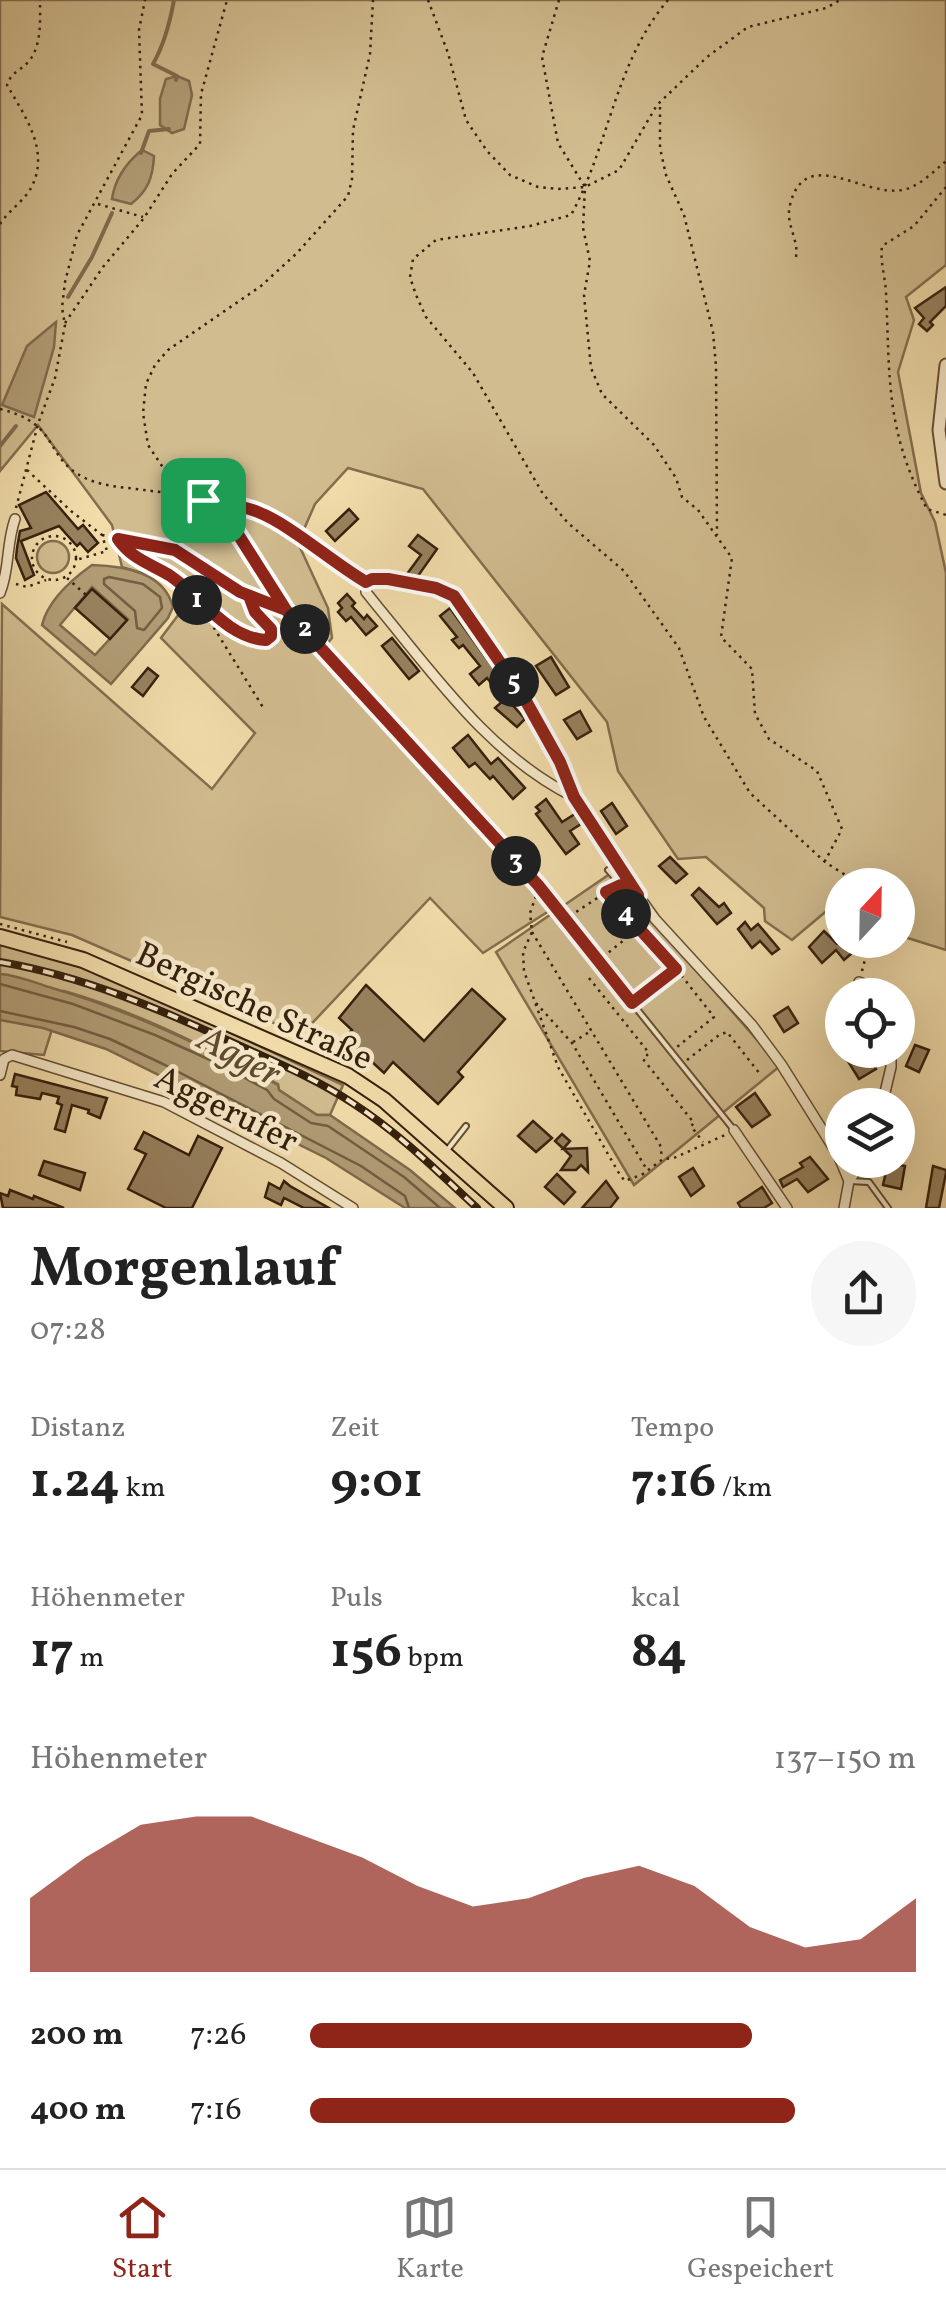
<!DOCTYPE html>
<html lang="de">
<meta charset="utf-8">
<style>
body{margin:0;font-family:Vollkorn,serif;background:#f6f6f6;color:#222;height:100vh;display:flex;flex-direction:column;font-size:38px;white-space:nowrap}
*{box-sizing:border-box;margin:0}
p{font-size:32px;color:#767676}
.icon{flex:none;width:55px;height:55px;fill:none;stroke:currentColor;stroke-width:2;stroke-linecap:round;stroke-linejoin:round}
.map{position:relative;height:1208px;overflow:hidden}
.panel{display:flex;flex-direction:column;background:#fff;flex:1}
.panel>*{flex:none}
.needle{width:65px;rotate:22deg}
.tools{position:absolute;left:825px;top:868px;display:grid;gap:20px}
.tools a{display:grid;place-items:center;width:90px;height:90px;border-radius:50%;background:#fff;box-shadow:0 10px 40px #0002;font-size:50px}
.pin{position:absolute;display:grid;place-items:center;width:85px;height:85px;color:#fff;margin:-42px;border-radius:20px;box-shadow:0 5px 15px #0006}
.km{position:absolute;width:50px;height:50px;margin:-25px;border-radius:50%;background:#222;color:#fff;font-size:28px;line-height:50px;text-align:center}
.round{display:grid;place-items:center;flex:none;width:105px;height:105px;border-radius:52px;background:#f6f6f6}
.headline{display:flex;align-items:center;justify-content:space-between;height:170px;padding:0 30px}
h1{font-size:55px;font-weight:700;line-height:75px}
.figures{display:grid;grid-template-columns:repeat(3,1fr);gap:15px;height:170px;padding:10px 30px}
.figures div{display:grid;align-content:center}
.figures b{font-size:50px;font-weight:700}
.figures small{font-size:28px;font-weight:400}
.figures p{font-size:28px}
.chart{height:280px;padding:20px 30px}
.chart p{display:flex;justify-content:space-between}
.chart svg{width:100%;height:180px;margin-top:10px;fill:#8f2418;opacity:.7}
ul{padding:0 30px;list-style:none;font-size:32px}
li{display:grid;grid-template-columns:160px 120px 1fr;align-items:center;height:75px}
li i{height:25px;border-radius:12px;background:#8f2418}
.dock{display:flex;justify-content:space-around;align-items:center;height:140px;border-top:2px solid #e0e0e0;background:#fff;font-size:28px;color:#767676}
.dock a{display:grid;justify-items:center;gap:5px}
.dock .selected{color:#8f2418}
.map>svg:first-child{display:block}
.green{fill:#d1bc8f;stroke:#836e4e;stroke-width:2.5}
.water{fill:#b19c75;stroke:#7f6a4b;stroke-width:2.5;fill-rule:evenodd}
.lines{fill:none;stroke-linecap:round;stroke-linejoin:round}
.shore{stroke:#735e41;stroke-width:2.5}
.stream{stroke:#7f6a4b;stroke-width:4}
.building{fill:#97825f;stroke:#35200d;stroke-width:2.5}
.service-casing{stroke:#644f34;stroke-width:8}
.minor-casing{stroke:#644f34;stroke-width:12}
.tertiary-casing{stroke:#644f34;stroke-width:15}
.primary-casing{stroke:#35200d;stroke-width:18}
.path{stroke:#35200d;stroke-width:2.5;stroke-dasharray:2.5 5;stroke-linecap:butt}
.service{stroke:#f6e8c8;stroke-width:4}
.minor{stroke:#f6e8c8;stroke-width:9}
.tertiary{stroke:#f6e8c8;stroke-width:11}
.primary{stroke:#f1dcaa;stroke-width:14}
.rail-casing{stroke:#35200d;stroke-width:8}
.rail{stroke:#f6e8c8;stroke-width:4;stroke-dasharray:11;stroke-linecap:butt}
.route-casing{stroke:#fff;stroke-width:20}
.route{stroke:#8f2418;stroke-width:12}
.labels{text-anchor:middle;stroke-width:9;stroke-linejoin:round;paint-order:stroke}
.street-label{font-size:35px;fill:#35200d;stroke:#f6e8c8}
.water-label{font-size:38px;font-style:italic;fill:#604b31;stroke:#f6e8c8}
</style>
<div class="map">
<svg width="946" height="1208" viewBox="0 0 946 1208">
<rect width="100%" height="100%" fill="#f1dcaa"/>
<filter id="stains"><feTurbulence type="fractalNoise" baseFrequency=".002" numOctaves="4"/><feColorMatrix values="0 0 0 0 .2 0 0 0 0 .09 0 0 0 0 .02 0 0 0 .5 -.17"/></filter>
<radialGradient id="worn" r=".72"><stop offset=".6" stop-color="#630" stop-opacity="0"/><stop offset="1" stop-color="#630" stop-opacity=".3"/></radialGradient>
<!-- green -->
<g class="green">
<polygon points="0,0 946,0 946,265 906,297 914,320 898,372 921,493 935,522 946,573 946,950 898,935 898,885 842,885 842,929 830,908 792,940 765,921 764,908 706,857 678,859 618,771 607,722 423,489 348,468 315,504 298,543 328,608 332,638 319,654 552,909 483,953 430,898 301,1035 72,935 0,917 2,604 212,789 255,733 161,638 197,590 122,567 112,525 38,425 0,471"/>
<circle cx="53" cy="557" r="16"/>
<polygon points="617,869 650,918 780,1066 634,1185 496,952"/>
<path d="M0 944 41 952 91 968 343 1085 330 1115H317L279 1090 278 1084C208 1049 139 1012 64 991L44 1055 0 1051Z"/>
</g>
<!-- water -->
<g class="water">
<polygon points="177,76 189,81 192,95 184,129 172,133 160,125 160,99 166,79"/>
<path d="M142 150 154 156C153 177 148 191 131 204L112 199C115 178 126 163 142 150Z"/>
<polygon points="56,322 54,347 34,417 2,405 27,346"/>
<path d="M92 565C124 566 164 572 173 607L168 618 111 684 42 625C48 600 71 580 92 565ZM92 587 128 619 95 655 60 625Z"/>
<path d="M0 974C18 975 35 983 52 988 132 1011 204 1047 278 1085L279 1090 317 1115H330L410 1170 455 1208H405L326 1158 106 1049 43 1028 0 1020Z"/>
</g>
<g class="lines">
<!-- shore -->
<g class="shore">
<polygon points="109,577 143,584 160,597 162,608 144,630 137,628 135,611 104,584 104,579"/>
<polyline points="0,984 73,1004 155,1035 219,1064 267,1090 274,1099 311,1123 328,1126 404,1177 440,1208"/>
<polyline points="0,1011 74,1027 110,1039 165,1065 361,1166 405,1196 409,1208"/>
</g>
<!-- stream -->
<g class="stream">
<path d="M174 0C170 22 164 45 153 64L177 76 176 80"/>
<polyline points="141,153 149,131 169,129"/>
<polyline points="68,297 92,257 112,213"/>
<polyline points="0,446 16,426"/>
</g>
</g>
<!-- building -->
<g class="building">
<polygon points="946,287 946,306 930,322 933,325 927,331 919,324 924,318 915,308"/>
<polygon points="46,492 78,529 83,525 98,543 88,552 80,543 77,546 59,526 21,541 34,575 25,580 16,558 17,548 20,531 31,528 19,505"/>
<polygon points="349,509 358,519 335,541 326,531"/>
<polygon points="418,535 437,549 418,576 407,574 421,555 409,546"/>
<polygon points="92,589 127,620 110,639 75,608"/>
<polygon points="347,594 355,603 352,606 364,619 367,615 377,626 366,635 351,617 346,621 338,612 342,608 338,603"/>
<polygon points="450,608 499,676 491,683 487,678 479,685 470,674 480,666 463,645 459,648 452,640 457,637 440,616"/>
<polygon points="392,638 419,671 409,679 382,646"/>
<polygon points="551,657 569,687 556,695 536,666"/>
<polygon points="148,668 158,676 143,696 132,687"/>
<polygon points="506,698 525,719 517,727 495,708"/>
<polygon points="580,711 591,731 577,739 564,720"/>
<polygon points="468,735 491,764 498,758 525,788 513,799 493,776 490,779 475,763 469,767 453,748"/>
<polygon points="546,799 562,822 575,814 581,824 570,831 579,844 566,854 536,814 540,811 536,807"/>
<polygon points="612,803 627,826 616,834 601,811"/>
<polygon points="670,857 687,874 676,883 659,866"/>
<polygon points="699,888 719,907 724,903 731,913 717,924 692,895"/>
<polygon points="745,922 751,930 758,924 779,949 772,954 760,941 752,948 738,929"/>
<polygon points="824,931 837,944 842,941 852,953 844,960 836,950 822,963 809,947"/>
<polygon points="366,985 424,1041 472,989 505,1019 458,1072 463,1077 438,1104 393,1062 384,1073 345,1037 352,1030 339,1018"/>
<polygon points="788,1007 798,1023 784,1032 774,1016"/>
<polygon points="915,1045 929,1050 919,1072 906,1066"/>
<polygon points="841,1050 869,1050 877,1063 874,1065 876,1069 859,1079"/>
<polygon points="15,1074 107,1098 100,1118 88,1113 89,1110 72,1105 65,1132 55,1129 62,1105 57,1103 59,1097 42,1093 40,1099 16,1095 17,1087 12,1086"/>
<polygon points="755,1093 770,1115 752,1127 736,1107"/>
<polygon points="533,1121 552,1138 536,1152 518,1136"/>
<polygon points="144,1132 189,1155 198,1136 222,1148 192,1208 166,1208 128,1189 146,1154 135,1149"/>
<polygon points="562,1134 570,1141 563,1149 587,1148 588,1172 581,1165 576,1170 561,1170 571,1156 555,1141"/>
<polygon points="810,1157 828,1179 808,1192 797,1179 783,1187 780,1180 803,1167 800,1163"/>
<polygon points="44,1161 85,1173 80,1190 39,1175"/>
<polygon points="888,1163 905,1166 901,1189 883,1185"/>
<polygon points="933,1166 946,1170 946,1173 939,1208 926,1208"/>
<polygon points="693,1168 704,1186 691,1196 679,1177"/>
<polygon points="557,1174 575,1192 564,1204 545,1187"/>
<polygon points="284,1181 290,1186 329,1208 304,1208 284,1198 281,1205 265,1197 269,1183 280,1189"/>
<polygon points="606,1181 618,1198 610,1208 582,1208"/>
<polygon points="762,1187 772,1203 764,1208 741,1208 738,1203"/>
<polygon points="10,1190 33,1199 34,1196 64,1208 3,1208 0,1193 8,1196"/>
</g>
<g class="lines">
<defs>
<g id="service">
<polyline points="608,870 621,885 634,893"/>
<polyline points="563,917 734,1130"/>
<polyline points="448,1149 466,1126"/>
<polyline points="849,1181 869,1182 888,1208"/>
</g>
<g id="minor">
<path d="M0 593C10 569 6 544 15 519"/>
<path d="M574 797C491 756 436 677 378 607L366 592V583L372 579H388L436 588 454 597 523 694 560 762 574 797 621 871 655 919 752 1025 781 1064 838 1155 849 1181"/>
<polyline points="859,982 869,986 873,995"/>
<polyline points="0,1075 4,1059 12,1055 164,1102 281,1163 353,1208"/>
<polyline points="882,1105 891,1067 891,1050"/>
<polyline points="734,1130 787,1208"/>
<polyline points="844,1208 849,1181 864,1160"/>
</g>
<polyline id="tertiary" points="946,365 939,430 946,483"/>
<polyline id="primary" points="0,937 83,960 348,1076 384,1100 506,1208"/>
</defs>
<!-- service casing -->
<use href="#service" class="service-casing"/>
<!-- minor casing -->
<use href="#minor" class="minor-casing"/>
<!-- tertiary casing -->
<use href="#tertiary" class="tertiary-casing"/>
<!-- primary casing -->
<use href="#primary" class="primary-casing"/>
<!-- path -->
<g class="path">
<polyline points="428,0 448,53 466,120 487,151 510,175 538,187 558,189 585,187 619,170 657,105 707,57 748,27 826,8 840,0"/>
<polyline points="559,0 542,57 558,143 585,187 583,228 590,261 584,295 591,368 602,394 654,445 676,478 682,497 698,510 732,558 721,637 752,669 755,714 769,739 817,771 842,829 825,861"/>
<path d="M668 0C615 62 609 146 571 215L530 226 436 240 413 259 410 277 416 295 426 317 473 373 543 494 568 523 624 571 679 648 704 717 750 793 825 862 861 885"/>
<polyline points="660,107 660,148 666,175 684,215 713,332 716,366 717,535"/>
<path d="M946 187 914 226 882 246C880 262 885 276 886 292 890 376 885 430 927 509L946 515"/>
<polyline points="98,204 143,217"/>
<path d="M0 224C8 211 24 201 31 188 51 151 24 115 7 85 11 72 22 70 30 60 42 43 40 19 40 0"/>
<path d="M796 257C799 239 785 224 790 205 805 144 862 197 902 190 919 187 933 172 946 161"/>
<polyline points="65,323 103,267 144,218 172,174 200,144 201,94 227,0"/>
<path d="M0 409C62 424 42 457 85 478 104 487 124 487 144 490 181 495 223 498 257 511 294 525 326 558 359 578"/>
<polyline points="27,470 71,511 102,535 107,551 76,560"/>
<polyline points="193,498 189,490 166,472 148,445 143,413 146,384 155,365 168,350 261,286 297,253 348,196 352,179 353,130 370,54 373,0"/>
<polyline points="203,500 234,528 286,610 557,909"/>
<polyline points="16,508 38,424 55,378 65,325 62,308 65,282 77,235 142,115 139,30 145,0"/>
<polyline points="102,535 175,550 240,592 283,609"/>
<circle cx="54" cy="558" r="22"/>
<path d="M118 539C132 559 150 563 169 575 200 595 226 638 266 641L271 636V629L255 612 249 596"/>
<polyline points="67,578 86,595"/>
<polyline points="16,584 27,587 46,580"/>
<polyline points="198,602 264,709"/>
<polyline points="606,892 674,966 714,1017 677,1047"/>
<polyline points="543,894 536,896 530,913 532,932 523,952 524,971 558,1067 620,1175 625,1181 643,1174 663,1159 674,1158 725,1135"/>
<polyline points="570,916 614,887"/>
<polyline points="0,924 67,942"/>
<polyline points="532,932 660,1145 662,1157"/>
<polyline points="603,957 639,928"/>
<polyline points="862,971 870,940"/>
<polyline points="589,978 649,1053 643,1059 694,1123 691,1126 703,1142"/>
<polyline points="637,999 674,970"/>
<polyline points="536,1003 572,1043 647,1170"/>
<polyline points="573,1042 591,1031"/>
<polyline points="687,1060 719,1035 727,1032 760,1074"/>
</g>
<!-- service -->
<use href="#service" class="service"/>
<!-- minor -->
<use href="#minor" class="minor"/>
<!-- tertiary -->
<use href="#tertiary" class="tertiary"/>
<!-- primary -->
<use href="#primary" class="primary"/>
<defs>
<path id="rail" d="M0 962C83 976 162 1010 238 1045 278 1063 318 1080 354 1104 399 1133 438 1172 477 1208"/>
</defs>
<!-- rail casing -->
<use href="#rail" class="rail-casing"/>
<!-- rail -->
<use href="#rail" class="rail"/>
</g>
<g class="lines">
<defs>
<path id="route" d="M203 500 234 528 286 610 249 596 255 612 271 629V636L266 640C226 638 200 595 169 575 149 563 132 559 118 539L175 550 240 592 286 610 538 885 632 1003 676 969 606 892 621 885 638 895 574 797 560 762 522 694 454 596 436 588 388 579H372L366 582C333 563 291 525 258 512 241 505 221 503 203 500"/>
</defs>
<!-- route casing -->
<use href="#route" class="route-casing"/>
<!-- route -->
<use href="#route" class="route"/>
</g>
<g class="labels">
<!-- street labels -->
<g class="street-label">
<text transform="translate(255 1005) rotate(25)" y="12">Bergische Straße</text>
<text transform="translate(227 1108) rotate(26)" y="12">Aggerufer</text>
</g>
<!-- water labels -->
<g class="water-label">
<text transform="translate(240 1055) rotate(28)" y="13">Agger</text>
</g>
</g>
<rect width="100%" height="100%" filter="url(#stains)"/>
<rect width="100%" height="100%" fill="url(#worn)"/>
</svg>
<div class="tools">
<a><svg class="needle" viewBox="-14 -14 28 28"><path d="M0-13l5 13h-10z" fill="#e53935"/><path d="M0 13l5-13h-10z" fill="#767676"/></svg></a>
<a><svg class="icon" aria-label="locate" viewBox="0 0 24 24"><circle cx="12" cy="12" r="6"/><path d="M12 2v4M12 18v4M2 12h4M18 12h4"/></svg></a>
<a><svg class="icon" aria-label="layers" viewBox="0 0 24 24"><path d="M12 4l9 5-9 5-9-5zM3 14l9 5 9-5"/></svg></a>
</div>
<div class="pin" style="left:203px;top:500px;background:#1e9e55"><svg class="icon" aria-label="arrive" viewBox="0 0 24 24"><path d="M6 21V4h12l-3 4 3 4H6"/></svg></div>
<b class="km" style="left:197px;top:600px">1</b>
<b class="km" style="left:305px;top:629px">2</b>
<b class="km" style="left:516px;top:861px">3</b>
<b class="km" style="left:626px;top:914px">4</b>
<b class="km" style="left:514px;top:682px">5</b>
</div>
<section class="panel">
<div class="headline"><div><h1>Morgenlauf</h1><p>07:28</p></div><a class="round"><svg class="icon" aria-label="share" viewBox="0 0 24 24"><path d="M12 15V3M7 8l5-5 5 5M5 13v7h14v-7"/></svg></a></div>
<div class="figures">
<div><p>Distanz</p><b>1.24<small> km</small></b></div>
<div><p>Zeit</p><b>9:01</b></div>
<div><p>Tempo</p><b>7:16<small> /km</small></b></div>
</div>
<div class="figures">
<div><p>Höhenmeter</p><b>17<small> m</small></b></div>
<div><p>Puls</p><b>156<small> bpm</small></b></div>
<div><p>kcal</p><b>84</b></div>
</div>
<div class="chart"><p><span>Höhenmeter</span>137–150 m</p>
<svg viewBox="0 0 160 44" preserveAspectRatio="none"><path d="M0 44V26L10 16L20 8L30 6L40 6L50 11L60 16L70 23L80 28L90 26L100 21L110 18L120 23L130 33L140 38L150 36L160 26V44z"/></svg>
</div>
<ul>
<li><b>200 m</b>7:26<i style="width:73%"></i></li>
<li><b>400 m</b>7:16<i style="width:80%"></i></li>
</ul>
</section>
<nav class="dock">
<a class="selected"><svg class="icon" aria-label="home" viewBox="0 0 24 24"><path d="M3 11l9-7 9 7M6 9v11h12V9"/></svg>Start</a>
<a><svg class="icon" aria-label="map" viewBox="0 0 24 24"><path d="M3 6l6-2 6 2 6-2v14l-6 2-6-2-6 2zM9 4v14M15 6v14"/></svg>Karte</a>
<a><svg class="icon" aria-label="saved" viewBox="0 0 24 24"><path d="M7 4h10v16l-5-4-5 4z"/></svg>Gespeichert</a>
</nav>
